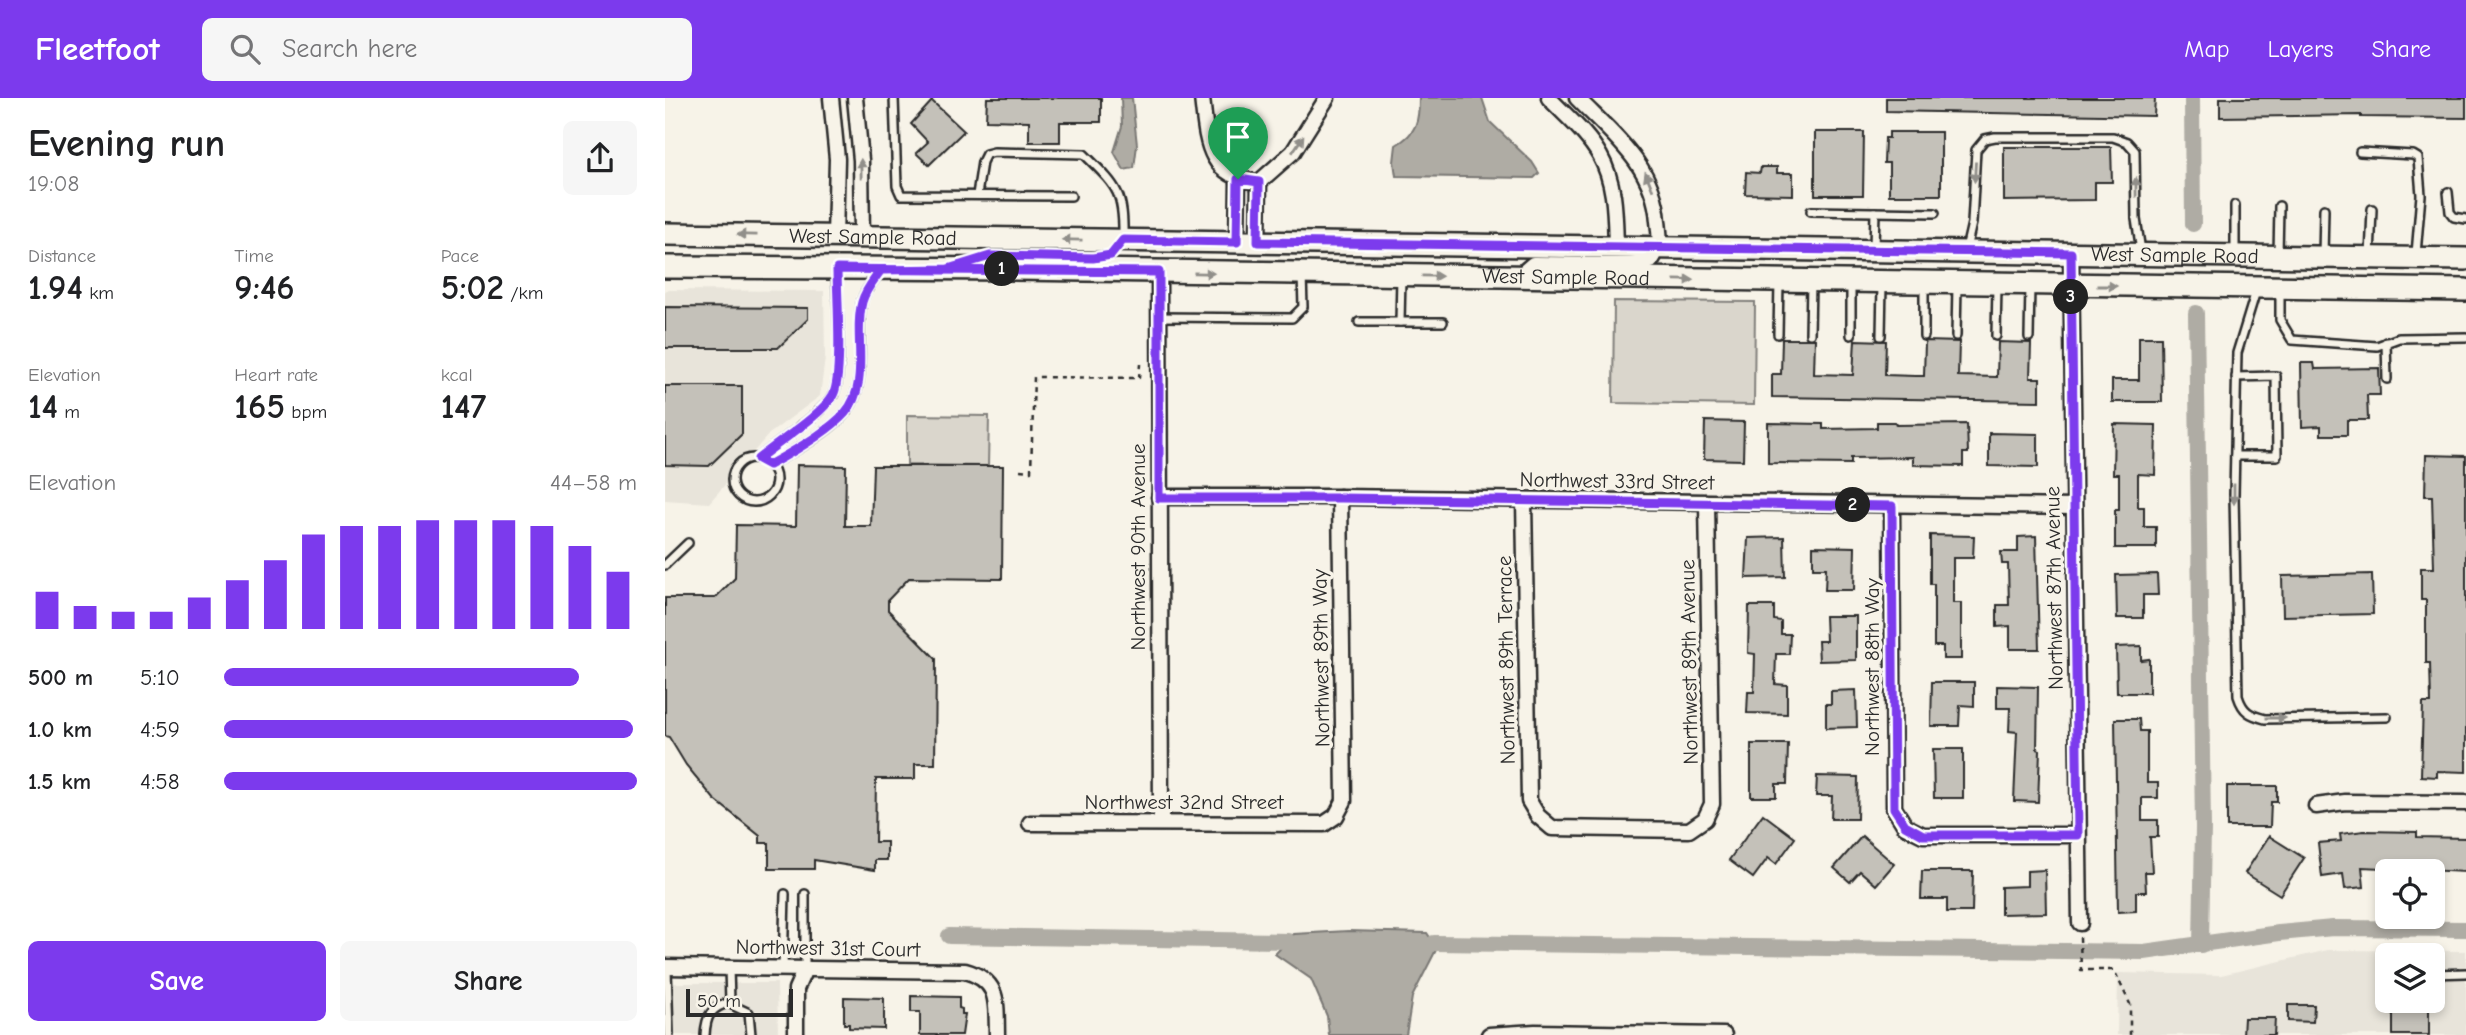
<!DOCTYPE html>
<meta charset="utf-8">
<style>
body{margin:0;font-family:"Comic Neue",sans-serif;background:#f6f6f6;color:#202124;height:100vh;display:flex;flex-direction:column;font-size:26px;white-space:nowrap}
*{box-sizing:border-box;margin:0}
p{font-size:23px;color:#757577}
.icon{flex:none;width:38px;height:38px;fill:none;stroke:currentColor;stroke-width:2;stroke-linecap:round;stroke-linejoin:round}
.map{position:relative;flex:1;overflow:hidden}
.side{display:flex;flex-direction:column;background:#fff;width:665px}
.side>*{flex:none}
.controls{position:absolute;left:1710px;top:761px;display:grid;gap:14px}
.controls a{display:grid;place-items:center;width:70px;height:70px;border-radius:10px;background:#fff;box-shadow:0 4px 10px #0003;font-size:35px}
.scale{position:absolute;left:21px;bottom:18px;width:107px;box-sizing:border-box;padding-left:7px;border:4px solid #2b2b2b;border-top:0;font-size:19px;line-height:24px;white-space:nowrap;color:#2b2b2b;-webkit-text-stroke:5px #f7f3e8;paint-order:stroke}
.pin{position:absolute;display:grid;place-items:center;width:60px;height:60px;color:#fff;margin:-72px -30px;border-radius:50% 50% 50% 0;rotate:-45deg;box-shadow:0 0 7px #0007}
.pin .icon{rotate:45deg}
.km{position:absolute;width:35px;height:35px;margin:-18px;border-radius:50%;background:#222;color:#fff;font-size:19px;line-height:35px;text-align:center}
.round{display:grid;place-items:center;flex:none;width:74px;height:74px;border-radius:10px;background:#f6f6f6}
.overview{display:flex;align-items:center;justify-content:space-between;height:119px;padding:0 28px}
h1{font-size:38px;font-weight:700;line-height:52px}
.figures{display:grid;grid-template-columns:repeat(3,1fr);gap:10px;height:119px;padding:7px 28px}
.figures div{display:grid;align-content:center}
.figures b{font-size:35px;font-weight:700}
.figures small{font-size:19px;font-weight:400}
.figures p{font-size:19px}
.chart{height:196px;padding:14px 28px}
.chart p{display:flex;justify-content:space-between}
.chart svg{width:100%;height:126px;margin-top:7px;stroke:#7c3aed;stroke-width:6}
.cta{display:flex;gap:14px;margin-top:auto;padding:14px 28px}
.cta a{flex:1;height:80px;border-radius:10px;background:#7c3aed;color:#fff;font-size:28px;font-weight:700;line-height:80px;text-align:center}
.cta a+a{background:#f6f6f6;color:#202124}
ul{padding:0 28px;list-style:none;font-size:23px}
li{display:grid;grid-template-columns:112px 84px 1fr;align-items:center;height:52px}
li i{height:18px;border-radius:9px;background:#7c3aed}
header{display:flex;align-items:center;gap:42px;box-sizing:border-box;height:98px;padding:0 35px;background:#7c3aed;color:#fff}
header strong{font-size:33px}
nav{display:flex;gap:38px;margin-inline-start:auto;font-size:24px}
.search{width:490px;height:63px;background:#f6f6f6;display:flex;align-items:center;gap:18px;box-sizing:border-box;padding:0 24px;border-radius:10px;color:#757577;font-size:26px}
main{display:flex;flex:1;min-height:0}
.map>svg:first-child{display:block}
.built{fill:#e8e4da;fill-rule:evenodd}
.green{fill:#dad6cc;stroke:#82807c;stroke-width:2}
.water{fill:#afaca4;stroke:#7a7874;stroke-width:2}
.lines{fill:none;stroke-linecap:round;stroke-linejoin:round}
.canal{stroke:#afaca4;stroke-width:16}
.building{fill:#c4c1b9;stroke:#2b2b2b;stroke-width:2}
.lane-casing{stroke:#2b2b2b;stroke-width:12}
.street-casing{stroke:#2b2b2b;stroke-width:19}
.primary-casing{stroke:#2b2b2b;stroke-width:26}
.path{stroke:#2b2b2b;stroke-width:2.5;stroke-dasharray:5 5;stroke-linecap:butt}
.lane{stroke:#f7f3e8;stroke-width:7}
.street{stroke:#f7f3e8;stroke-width:14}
.primary{stroke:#f7f3e8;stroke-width:21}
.oneway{fill:#918f8a}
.route-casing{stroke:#fff;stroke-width:14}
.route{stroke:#7c3aed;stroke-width:9}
.labels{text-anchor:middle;stroke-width:7;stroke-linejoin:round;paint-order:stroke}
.street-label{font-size:21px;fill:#2b2b2b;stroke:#f7f3e8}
</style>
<header>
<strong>Fleetfoot</strong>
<div class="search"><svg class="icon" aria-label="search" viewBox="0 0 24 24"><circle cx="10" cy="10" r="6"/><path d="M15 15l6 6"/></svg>Search here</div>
<nav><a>Map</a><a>Layers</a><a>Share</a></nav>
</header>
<main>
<section class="side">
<div class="overview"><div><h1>Evening run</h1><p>19:08</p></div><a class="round"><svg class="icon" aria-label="share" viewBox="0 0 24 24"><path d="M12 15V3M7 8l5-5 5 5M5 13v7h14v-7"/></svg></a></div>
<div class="figures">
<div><p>Distance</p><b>1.94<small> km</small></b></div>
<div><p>Time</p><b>9:46</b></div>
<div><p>Pace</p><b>5:02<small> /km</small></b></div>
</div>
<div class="figures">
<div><p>Elevation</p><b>14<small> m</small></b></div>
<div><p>Heart rate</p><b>165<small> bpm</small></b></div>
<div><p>kcal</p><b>147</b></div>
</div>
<div class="chart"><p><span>Elevation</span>44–58 m</p>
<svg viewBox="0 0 160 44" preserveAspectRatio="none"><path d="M5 44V31M15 44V36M25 44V38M35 44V38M45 44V33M55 44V27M65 44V20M75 44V11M85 44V8M95 44V8M105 44V6M115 44V6M125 44V6M135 44V8M145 44V15M155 44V24"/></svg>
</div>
<ul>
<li><b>500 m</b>5:10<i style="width:86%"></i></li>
<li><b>1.0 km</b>4:59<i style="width:99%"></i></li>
<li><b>1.5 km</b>4:58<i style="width:100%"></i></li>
</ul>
<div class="cta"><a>Save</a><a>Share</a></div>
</section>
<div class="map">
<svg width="1801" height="937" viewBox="0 0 1801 937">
<rect width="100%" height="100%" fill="#f7f3e8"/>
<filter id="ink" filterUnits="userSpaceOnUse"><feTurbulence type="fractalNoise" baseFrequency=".0143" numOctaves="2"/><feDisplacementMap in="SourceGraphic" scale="14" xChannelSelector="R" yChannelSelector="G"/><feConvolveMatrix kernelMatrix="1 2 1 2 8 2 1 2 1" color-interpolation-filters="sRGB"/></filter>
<g filter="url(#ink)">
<!-- built -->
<g class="built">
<polygon points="0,192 159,193 160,260 155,298 104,336 44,405 0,402"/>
<path d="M1663 852 1801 853V937H1452L1453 875 1556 877ZM1722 858H1768V903H1722Z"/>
<polygon points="0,885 112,885 113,937 0,937"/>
</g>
<!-- green -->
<g class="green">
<polygon points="949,203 1090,204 1089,307 948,305"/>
<polygon points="242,317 324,318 323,368 242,367"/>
</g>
<!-- water -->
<g class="water">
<polygon points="456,0 467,0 472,47 469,70 459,72 449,54 457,28"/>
<path d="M754 0H817L825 24 867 64 874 75 869 80 731 78 729 64 731 47C752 35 754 23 754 0Z"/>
<polygon points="683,833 762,835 772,850 747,899 741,937 664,937 662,918 646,881 610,856 629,836"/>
</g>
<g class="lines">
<!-- canal -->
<g class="canal">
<polyline points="1527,0 1528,126"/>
<polyline points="1531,215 1538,729 1536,847"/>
<polyline points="284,838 623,843"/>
<polyline points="769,845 1479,854 1614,835 1668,830 1801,831"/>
</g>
</g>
<!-- building -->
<g class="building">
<polygon points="322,0 436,0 436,24 395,24 395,44 364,44 364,23 321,22"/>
<polygon points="1221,0 1490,0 1489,18 1221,13"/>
<polygon points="1555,0 1801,0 1801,20 1696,19 1696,17 1555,19"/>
<polygon points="267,3 299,33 264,67 251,55 263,44 246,26"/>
<polygon points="1150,34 1199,34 1198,97 1150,97"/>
<polygon points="1224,34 1276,34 1276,97 1224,97 1224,65 1219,65 1220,40 1224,40"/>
<polygon points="1339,49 1446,49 1447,84 1430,84 1430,102 1339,103"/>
<polygon points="1096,69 1112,69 1112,75 1128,75 1128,97 1080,96 1081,74 1095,75"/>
<polygon points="0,209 143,210 143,221 113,250 0,250"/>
<polygon points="1474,239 1496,239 1497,304 1447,304 1447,282 1474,282"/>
<polygon points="1117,241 1150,241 1149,276 1188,277 1190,242 1221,243 1220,277 1250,278 1259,278 1260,244 1262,243 1294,244 1293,278 1332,279 1333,244 1366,245 1365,280 1375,280 1375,303 1107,299 1107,276 1116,276"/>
<polygon points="1636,265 1649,265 1650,271 1714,270 1715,297 1702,297 1703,322 1682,322 1682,337 1656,337 1656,328 1637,329"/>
<polygon points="0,288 77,288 77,336 44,368 0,367"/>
<polygon points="1040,323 1079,324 1078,362 1039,361"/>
<polygon points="1212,324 1230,324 1231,327 1302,326 1303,355 1298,355 1298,368 1248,367 1248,359 1186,360 1186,366 1103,365 1103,325 1158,326 1158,331 1212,330"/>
<polygon points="1449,326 1491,327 1490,377 1473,376 1473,409 1479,409 1479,429 1491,429 1491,450 1450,450 1450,412 1454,412 1454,376 1448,376"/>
<polygon points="1324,335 1373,336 1373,369 1324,368"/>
<polygon points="1761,357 1801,358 1801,674 1772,673 1772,679 1756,678 1758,605 1766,605 1765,565 1761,565 1761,502 1756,502 1756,470 1769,470 1767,398 1760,398"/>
<polygon points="132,367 181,368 180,428 206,428 208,368 338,368 337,481 244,480 223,502 223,512 271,561 270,666 250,666 250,681 211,681 210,744 222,744 222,762 210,762 210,772 149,762 149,771 104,771 104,745 95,745 95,738 49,701 21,667 4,639 0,638 0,500 50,500 70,480 71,427 131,428"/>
<polygon points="1265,437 1309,438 1308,460 1288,460 1288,505 1296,505 1296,561 1278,561 1278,548 1269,548 1269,486 1265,486"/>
<polygon points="1371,438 1374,551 1345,551 1345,528 1332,529 1332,507 1344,507 1343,466 1337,466 1336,454 1353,454 1353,439"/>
<polygon points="1119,439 1120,479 1081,480 1083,440"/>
<polygon points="1148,448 1190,449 1189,492 1160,492 1161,470 1148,470"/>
<polygon points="1492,476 1493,497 1478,497 1478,520 1452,520 1451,477"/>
<polygon points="1707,476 1708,516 1618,518 1617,478"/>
<polygon points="1084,508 1109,508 1109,522 1116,523 1116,536 1125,536 1124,556 1111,556 1110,586 1122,587 1122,616 1082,615 1083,594 1089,594 1090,556 1083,555"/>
<polygon points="1160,518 1191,518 1191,562 1154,563 1153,543 1161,543"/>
<polygon points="1476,548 1476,562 1484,561 1484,595 1452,595 1451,549"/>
<polygon points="1267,584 1309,584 1309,608 1295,607 1294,628 1266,628"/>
<polygon points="1332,588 1373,589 1372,651 1375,652 1373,704 1349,703 1352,634 1344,633 1345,610 1332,610"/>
<polygon points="1191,592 1192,629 1161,630 1161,606 1166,606 1166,593"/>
<polygon points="1450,621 1474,621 1475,633 1482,633 1482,685 1493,685 1493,700 1477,700 1477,722 1493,722 1493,739 1485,739 1487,774 1480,774 1481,794 1471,794 1471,813 1453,814"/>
<polygon points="1086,646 1123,646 1122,686 1111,686 1111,699 1086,699"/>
<polygon points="1268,651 1298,651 1298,700 1269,700"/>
<polygon points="1152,678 1193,679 1192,721 1166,721 1167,698 1151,698"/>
<polygon points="1562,688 1612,688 1612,704 1606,704 1605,729 1562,729"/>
<polygon points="1098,716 1130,740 1111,766 1103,760 1088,780 1064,762"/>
<polygon points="1699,733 1752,734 1752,739 1801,740 1801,774 1697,769 1699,789 1680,791 1678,776 1657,779 1653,745 1676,743 1675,736"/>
<polygon points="1197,738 1229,766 1211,787 1195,773 1185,784 1169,770"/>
<polygon points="1604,738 1639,760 1615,797 1580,775"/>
<polygon points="1380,772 1381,815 1336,816 1336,789 1362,788 1362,773"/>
<polygon points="1257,773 1308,773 1307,814 1282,814 1282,801 1256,801"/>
<polygon points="246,898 294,899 294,910 297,911 297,916 300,916 297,937 255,937 255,914 246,914"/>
<polygon points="179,899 219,900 219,931 184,930 184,926 179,926"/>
<rect x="1728" y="903" width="36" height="34"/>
<polygon points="1623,907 1649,907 1648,924 1623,923"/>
<polygon points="1579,920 1610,920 1609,937 1578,937"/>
</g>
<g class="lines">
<defs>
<g id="lane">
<polyline points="229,0 232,88 236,97 406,98"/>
<polyline points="1695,54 1748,57 1753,60 1756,97 1751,156"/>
<polyline points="1783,94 1785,114 1789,119 1801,121"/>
<path d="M312 97 317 64 321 56 329 54 419 56C452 89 459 93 458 141"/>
<polyline points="1570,107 1570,155"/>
<polyline points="1146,113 1270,115"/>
<polyline points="1209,149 1210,114"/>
<polyline points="1301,151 1307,125 1311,52 1320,41 1330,39 1448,39 1462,44 1470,53 1471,121 1476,153"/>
<polyline points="1613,157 1614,108"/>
<polyline points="1658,158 1659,111"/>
<polyline points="1705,159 1707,111"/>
<polyline points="736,178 735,224 778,224"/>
<path d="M1591 193 1572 255 1569 397 1573 598C1578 614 1585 617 1600 621L1722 619"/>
<polyline points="1615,193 1615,222 1627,242 1712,248 1734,240 1801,239"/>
<polyline points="494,219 627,220 638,209 637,177"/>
<polyline points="694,224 735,224"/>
<polyline points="1113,236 1114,184"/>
<polyline points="1145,236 1146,184"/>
<polyline points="1186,237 1186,185"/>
<polyline points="1216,238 1217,186"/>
<polyline points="1259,238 1259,186"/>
<polyline points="1291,238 1292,187"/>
<polyline points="1331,238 1332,187"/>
<polyline points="1364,239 1365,188"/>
<polyline points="1721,244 1722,281"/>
<polyline points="1570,358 1612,358 1611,278 1571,279"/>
<circle cx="89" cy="382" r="22"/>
<path d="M93 361C113 344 156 317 168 297 179 277 172 198 171 172"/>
<path d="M104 367C126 355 166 333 181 314 204 286 191 241 196 208 198 195 207 185 214 175"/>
<polyline points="0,467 23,445"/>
<polyline points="140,796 140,871"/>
<polyline points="2,870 4,937"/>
<polyline points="64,870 65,904 71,909 84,915 86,937"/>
<polyline points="118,871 120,796"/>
<polyline points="1768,876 1801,875"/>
<path d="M40 937C41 917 46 910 65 904"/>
</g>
<g id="street">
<polyline points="166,0 172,61 170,139"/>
<polyline points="190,0 196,62 197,139"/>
<path d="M537 0C542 43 542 79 594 84L628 54 662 0"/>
<path d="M884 0C901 18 923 36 935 58 951 86 950 119 951 149"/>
<polyline points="572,144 573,81"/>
<polyline points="593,144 594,84"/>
<polyline points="1406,155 1415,825"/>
<polyline points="494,174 496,724"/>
<path d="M853 179 868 166 966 167 986 163C997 146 995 142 993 123 989 67 948 37 912 0"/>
<polyline points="494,399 675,399 1409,409"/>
<polyline points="859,402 864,703 873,718 887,730 1024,732 1040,721 1047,706 1042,405"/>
<polyline points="1227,408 1229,710 1240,728 1258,737 1413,737"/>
<polyline points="1651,708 1680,704 1801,705"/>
<polyline points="365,725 659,726 671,718 679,703 675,399"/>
<path d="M0 869 300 873C336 883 331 906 332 937"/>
<polyline points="131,937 131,891 140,871"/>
<polyline points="824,937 870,934 1059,937"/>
</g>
<g id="primary">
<path id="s1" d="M0 136 1801 161"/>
<path id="s2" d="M0 169 349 171 1801 192"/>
</g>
</defs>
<!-- lane casing -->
<use href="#lane" class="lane-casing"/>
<!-- street casing -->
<use href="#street" class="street-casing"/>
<!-- primary casing -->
<use href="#primary" class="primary-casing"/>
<!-- path -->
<g class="path">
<polyline points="355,372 366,373 369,279 474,280 475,266"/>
<polyline points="1415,839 1416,872 1449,872 1465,906 1465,937"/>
</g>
<!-- lane -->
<use href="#lane" class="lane"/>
<!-- street -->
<use href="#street" class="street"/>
<!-- primary -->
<use href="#primary" class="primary"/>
</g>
<!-- one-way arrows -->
<defs><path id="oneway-solid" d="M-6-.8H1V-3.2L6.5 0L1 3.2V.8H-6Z" transform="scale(1.75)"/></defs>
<g class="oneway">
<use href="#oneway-solid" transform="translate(633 46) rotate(-56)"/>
<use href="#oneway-solid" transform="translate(196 71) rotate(-91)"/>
<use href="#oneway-solid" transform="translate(1310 74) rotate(93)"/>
<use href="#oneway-solid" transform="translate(984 83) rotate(-112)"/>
<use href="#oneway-solid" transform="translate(1471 89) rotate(-91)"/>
<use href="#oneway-solid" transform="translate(82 137) rotate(-179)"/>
<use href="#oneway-solid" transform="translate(407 142) rotate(-179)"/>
<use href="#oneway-solid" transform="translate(539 175) rotate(1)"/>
<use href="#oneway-solid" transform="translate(767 178) rotate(1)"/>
<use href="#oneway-solid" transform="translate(1019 182) rotate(1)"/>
<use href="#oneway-solid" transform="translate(1442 188)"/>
<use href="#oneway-solid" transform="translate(1569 396) rotate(90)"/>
<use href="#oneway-solid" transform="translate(1611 620)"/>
</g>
</g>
<g class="lines" filter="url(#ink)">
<defs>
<path id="route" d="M573 81 572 144 458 142 446 157 428 160 325 158 283 171 216 172C209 182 200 192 197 204 188 238 206 285 180 315 164 333 126 355 104 367L93 361C113 344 157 317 168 297 178 279 172 196 172 171 279 173 386 172 494 174V400H675L1227 408 1229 710 1240 727 1258 737H1413L1406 155 593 144 594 84 573 81"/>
</defs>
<!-- route casing -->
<use href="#route" class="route-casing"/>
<!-- route -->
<use href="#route" class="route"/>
</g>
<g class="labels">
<!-- street labels -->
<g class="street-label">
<text dy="7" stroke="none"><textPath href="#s1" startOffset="208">West Sample Road</textPath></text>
<text dy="7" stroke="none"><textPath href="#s1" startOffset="1510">West Sample Road</textPath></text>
<text dy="7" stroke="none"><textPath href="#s2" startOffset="901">West Sample Road</textPath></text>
<text transform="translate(952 383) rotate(1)" y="7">Northwest 33rd Street</text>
<text transform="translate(473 449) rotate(-90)" y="7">Northwest 90th Avenue</text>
<text transform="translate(1389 490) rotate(-91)" y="7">Northwest 87th Avenue</text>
<text transform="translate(656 560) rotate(-91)" y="7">Northwest 89th Way</text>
<text transform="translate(841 562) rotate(-91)" y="7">Northwest 89th Terrace</text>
<text transform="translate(1024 564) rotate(-91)" y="7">Northwest 89th Avenue</text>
<text transform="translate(1207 569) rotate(-90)" y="7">Northwest 88th Way</text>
<text x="519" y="711">Northwest 32nd Street</text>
<text transform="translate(163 850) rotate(1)" y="7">Northwest 31st Court</text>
</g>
</g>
</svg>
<div class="controls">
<a><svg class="icon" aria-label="locate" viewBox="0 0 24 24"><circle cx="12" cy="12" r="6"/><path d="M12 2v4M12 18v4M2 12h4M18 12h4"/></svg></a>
<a><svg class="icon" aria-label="layers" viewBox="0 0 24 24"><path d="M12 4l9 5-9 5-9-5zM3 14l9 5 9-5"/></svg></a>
</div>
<div class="scale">50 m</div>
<div class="pin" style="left:573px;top:81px;background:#1e9e55"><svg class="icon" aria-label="arrive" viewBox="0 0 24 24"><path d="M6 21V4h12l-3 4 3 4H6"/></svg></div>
<b class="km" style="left:337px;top:171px">1</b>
<b class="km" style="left:1188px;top:407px">2</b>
<b class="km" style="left:1406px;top:199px">3</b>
</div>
</main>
